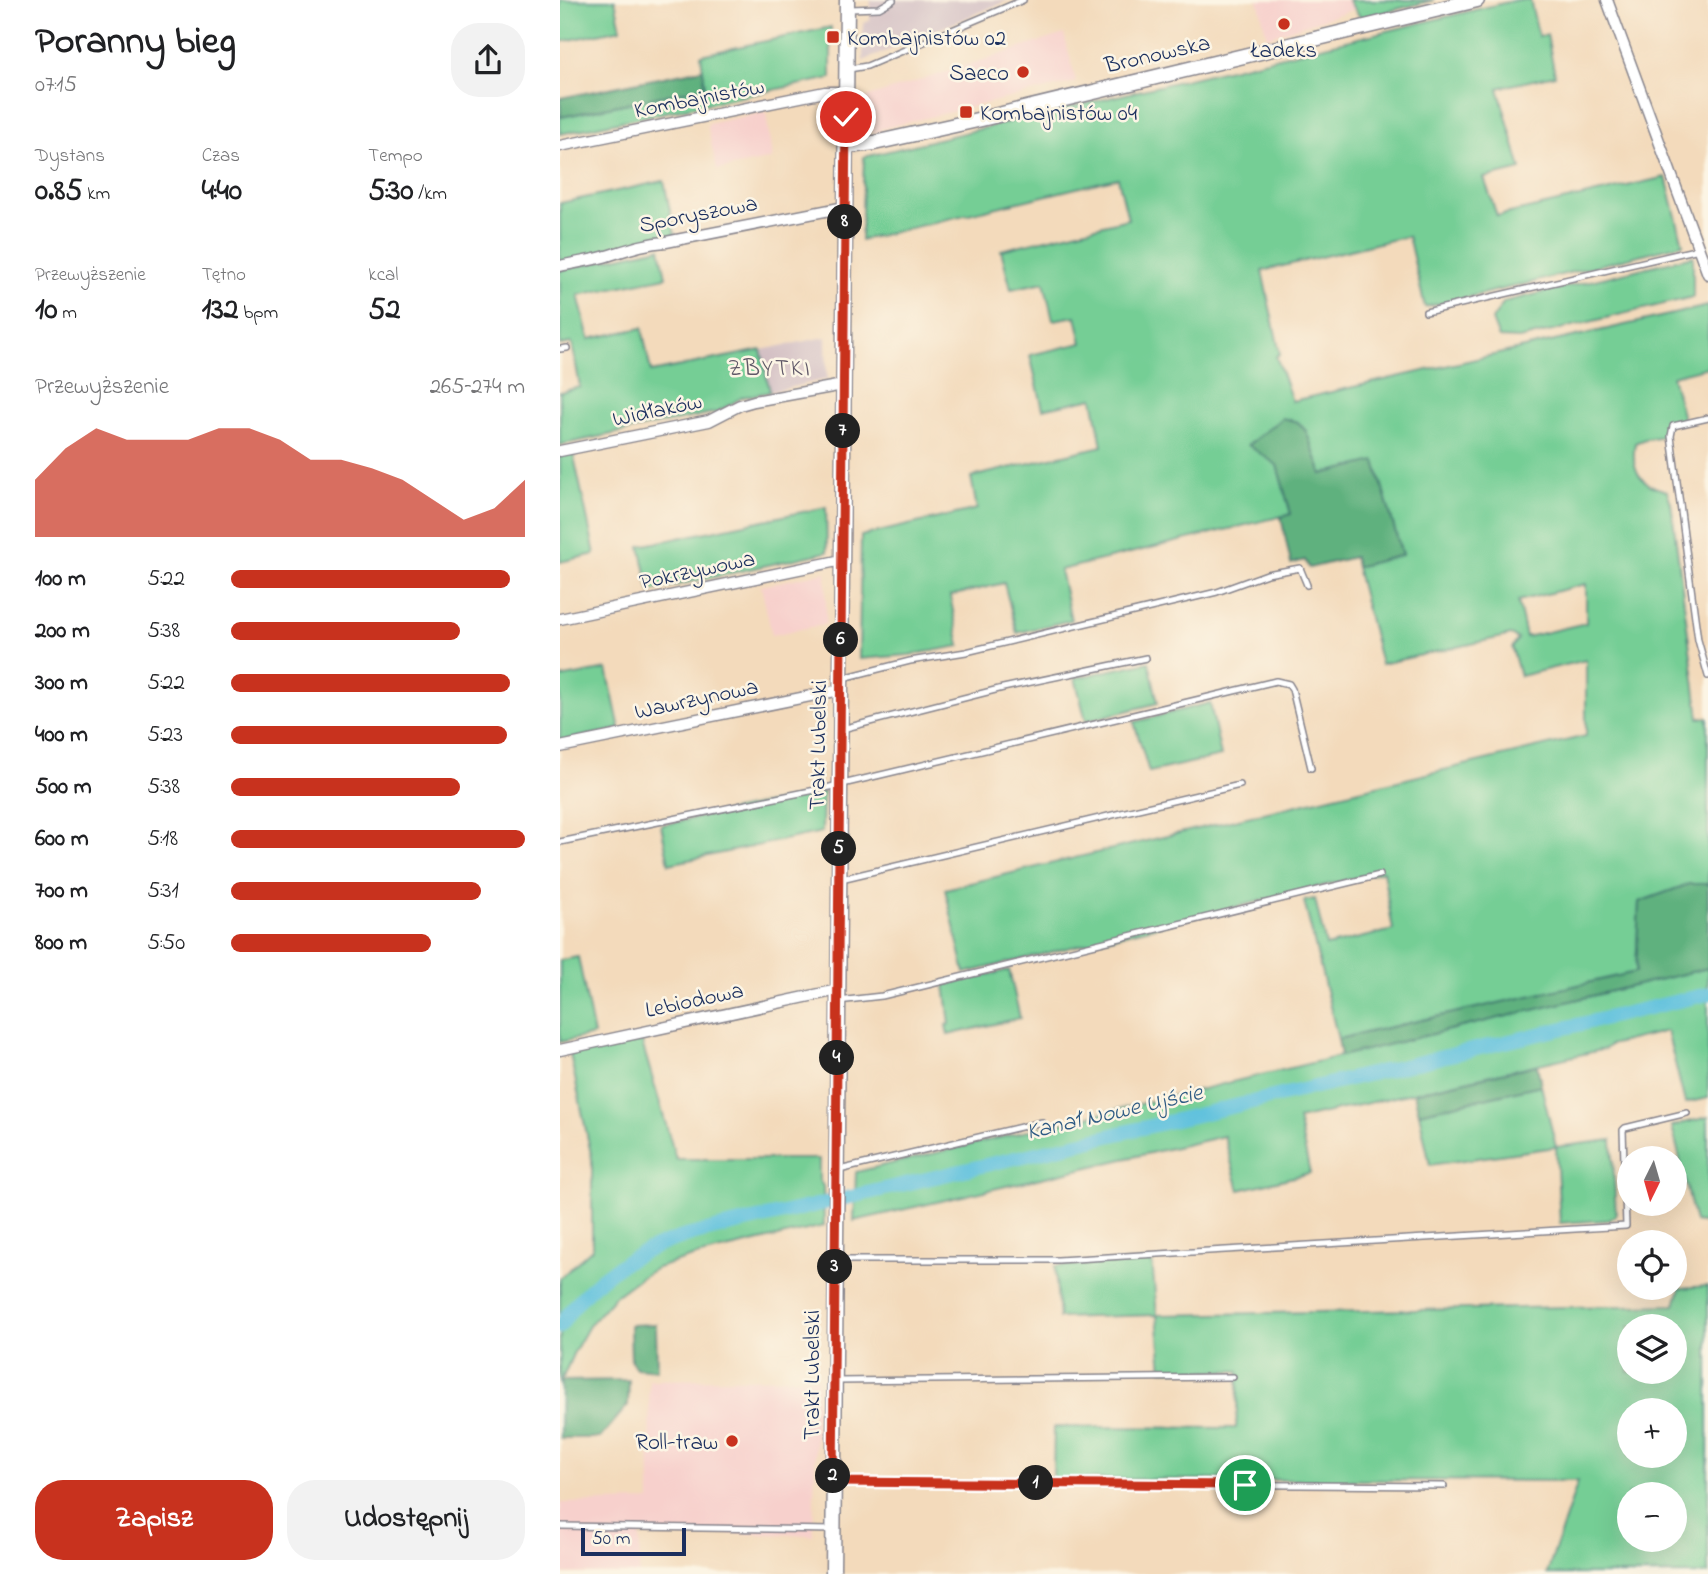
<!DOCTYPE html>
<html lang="pl">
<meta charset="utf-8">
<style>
body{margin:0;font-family:"Indie Flower",sans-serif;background:#f2f2f2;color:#202124;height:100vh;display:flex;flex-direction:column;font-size:26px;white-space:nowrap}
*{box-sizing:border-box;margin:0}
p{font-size:23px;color:#757577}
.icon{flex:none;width:38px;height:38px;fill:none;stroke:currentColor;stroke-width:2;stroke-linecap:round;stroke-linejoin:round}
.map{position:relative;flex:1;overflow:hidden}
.drawer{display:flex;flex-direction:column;background:#fff;width:560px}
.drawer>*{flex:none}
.needle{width:46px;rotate:185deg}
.buttons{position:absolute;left:1057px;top:1146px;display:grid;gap:14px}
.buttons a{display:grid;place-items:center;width:70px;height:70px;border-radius:50%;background:#fff;box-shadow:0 7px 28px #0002;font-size:35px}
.scale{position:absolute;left:21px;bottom:18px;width:105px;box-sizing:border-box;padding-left:7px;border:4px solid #1b2f5e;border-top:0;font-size:19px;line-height:24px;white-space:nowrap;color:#1b2f5e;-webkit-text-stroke:5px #fcf5e5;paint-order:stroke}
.pin{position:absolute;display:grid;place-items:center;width:60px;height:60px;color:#fff;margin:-30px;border:4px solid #fff;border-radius:50%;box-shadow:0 2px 7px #0007}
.km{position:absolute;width:35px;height:35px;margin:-18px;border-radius:50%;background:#222;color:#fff;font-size:19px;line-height:35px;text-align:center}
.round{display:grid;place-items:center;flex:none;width:74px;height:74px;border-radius:28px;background:#f2f2f2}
.head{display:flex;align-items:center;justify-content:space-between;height:119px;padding:0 35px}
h1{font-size:38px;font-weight:700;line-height:52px}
.metrics{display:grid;grid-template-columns:repeat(3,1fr);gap:10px;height:119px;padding:7px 35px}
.metrics div{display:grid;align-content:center}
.metrics b{font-size:30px;font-weight:700}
.metrics small{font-size:19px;font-weight:400}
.metrics p{font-size:19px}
.chart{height:196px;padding:14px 35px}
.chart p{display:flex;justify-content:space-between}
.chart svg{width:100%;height:126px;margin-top:7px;fill:#c8321e;opacity:.7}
.cta{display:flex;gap:14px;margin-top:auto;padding:14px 35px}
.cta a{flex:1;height:80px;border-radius:28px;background:#c8321e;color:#fff;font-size:28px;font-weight:700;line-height:80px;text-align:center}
.cta a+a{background:#f2f2f2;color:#202124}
ul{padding:0 35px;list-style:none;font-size:23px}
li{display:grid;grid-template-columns:112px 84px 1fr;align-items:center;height:52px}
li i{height:18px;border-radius:9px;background:#c8321e}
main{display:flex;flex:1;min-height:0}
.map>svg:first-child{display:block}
.built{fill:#f7d0cc}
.industrial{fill:#d2bec3}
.green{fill:#74ce95;stroke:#487e7a;stroke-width:2;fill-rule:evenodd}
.forest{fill:#5fb17e;stroke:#3d706e;stroke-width:2}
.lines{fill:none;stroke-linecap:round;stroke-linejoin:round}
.canal{stroke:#5fc1dd;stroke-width:14}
.service-casing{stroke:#87848c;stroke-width:8}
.minor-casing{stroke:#87848c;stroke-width:13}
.tertiary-casing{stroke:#87848c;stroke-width:17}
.service{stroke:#fff;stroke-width:5}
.minor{stroke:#fff;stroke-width:10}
.tertiary{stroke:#fff;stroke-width:14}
.route-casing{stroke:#fff;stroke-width:14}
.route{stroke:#c8321e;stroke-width:9}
.poi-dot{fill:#c8321e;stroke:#fcf5e5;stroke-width:2.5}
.labels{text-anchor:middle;stroke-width:5;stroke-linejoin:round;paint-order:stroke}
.poi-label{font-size:23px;fill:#1b2f5e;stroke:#fcf5e5;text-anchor:start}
.street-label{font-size:23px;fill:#1b2f5e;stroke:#fcf5e5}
.neighbourhood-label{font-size:24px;letter-spacing:2px;fill:#605968;stroke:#fcf5e5}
.water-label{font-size:24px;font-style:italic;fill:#2f5b84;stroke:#fcf5e5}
</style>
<main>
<section class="drawer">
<div class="head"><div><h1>Poranny bieg</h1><p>07:15</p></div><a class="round"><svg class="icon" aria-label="share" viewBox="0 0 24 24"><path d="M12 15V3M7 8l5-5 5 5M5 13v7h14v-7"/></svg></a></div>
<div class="metrics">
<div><p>Dystans</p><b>0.85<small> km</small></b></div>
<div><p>Czas</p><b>4:40</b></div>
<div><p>Tempo</p><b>5:30<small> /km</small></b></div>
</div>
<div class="metrics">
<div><p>Przewyższenie</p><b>10<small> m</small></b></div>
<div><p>Tętno</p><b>132<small> bpm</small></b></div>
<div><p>kcal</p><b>52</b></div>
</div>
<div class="chart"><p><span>Przewyższenie</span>265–274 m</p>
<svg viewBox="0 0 160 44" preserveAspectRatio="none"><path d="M0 44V24L10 13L20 6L30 10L40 10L50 10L60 6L70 6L80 10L90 17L100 17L110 20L120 24L130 31L140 38L150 34L160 24V44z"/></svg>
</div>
<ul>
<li><b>100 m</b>5:22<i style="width:95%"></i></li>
<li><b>200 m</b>5:38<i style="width:78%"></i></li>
<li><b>300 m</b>5:22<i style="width:95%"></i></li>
<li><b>400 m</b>5:23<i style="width:94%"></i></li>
<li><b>500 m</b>5:38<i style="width:78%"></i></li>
<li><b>600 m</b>5:18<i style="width:100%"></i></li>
<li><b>700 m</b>5:31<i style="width:85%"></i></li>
<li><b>800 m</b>5:50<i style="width:68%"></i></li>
</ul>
<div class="cta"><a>Zapisz</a><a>Udostępnij</a></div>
</section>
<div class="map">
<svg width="1148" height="1574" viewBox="0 0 1148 1574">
<rect width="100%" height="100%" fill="#fcf5e5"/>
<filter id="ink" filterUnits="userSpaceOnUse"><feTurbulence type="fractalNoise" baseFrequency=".0143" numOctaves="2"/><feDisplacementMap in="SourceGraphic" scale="14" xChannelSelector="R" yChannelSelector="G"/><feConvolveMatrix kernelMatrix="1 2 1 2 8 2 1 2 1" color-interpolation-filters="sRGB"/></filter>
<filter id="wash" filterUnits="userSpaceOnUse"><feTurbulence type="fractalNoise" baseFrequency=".00686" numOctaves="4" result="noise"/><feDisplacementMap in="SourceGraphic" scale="28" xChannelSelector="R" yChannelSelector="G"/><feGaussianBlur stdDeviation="1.57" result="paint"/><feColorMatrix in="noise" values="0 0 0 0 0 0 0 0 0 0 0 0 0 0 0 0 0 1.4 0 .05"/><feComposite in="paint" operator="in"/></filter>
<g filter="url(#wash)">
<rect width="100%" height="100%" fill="#f3dabb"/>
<!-- built -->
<g class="built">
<polygon points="698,0 788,0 795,9 707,37"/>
<polygon points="504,34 516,82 320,129 321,131 315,133 302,126 302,99"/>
<polygon points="206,112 212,159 157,170 147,124"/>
<polygon points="266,572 266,624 212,635 201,586"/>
<polygon points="257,1378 253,1535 80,1532 79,1574 0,1573 0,1503 90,1501 89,1380"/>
</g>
<!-- industrial -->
<g class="industrial">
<polygon points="311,0 449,0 303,61 303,23 310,20"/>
<polygon points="266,337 267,379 210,392 201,350"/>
</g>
<!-- green -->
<g class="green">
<polygon points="0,0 55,0 61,29 0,42"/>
<polygon points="788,0 874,0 801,18"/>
<path d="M956 0H970L979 37 987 35 995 75 938 88 961 169 924 178 937 216 1106 177 1123 244 965 284 865 307 848 236 702 271 720 354 716 356 732 401 1148 306V367L1112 376 1123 419 1105 425V436L1085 439 1075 443C1070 471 1081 485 1107 491L1111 503 1139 718 1148 717V884H1129L1079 902 1076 972 778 1039 744 901 755 899 766 946 833 930 823 871 405 973 385 889 1026 736V660L960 676 952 648 958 639 951 635 821 664 796 567 842 554 815 462 762 474 746 431 717 465 731 514 500 570 511 620 457 633 444 583 390 596 400 646 349 655 299 659 301 536 417 509 411 477 542 446 533 398 483 409 470 355 522 343 516 316 493 320 484 282 451 289 441 250 568 219 558 178 301 240 304 157ZM1026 584V623L966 637 958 601Z"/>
<polygon points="271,27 271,78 0,134 0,114 1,117 145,87 141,55"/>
<polygon points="104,181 115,236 83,239 47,253 0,262 0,203"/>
<polygon points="100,248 106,277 18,295 29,339 82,328 91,372 201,350 210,392 183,397 157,412 0,445 0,392 20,387 12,343 0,345 0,270"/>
<polygon points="1133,256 1133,297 959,339 939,338 932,320 944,302"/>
<polygon points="13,452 35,554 0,562 0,455"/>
<polygon points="266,507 267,552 90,591 80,546"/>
<polygon points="589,662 598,703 526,721 515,678"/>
<polygon points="47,669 60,729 0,741 0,678"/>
<polygon points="650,703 661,756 589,772 574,722"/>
<polygon points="263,792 262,832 109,864 101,825"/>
<polygon points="18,957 34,1035 0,1042 0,960"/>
<polygon points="1148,968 1148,1098 1125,1103 1107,1031 1050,1045 1045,1049 738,1119 750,1173 679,1190 664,1136 294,1221 296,1172"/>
<polygon points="449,970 460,1018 388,1035 386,1025 390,1024 385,985"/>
<polygon points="81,1039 116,1159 259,1159 259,1180 263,1186 264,1226 136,1256 97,1268 81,1277 54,1297 30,1324 13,1354 0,1384 0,1278 32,1249 32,1159 10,1054"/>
<polygon points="981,1085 996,1147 1052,1140 1056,1215 1049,1220 1000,1223 996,1147 870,1165 859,1113"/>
<polygon points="1148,1117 1148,1224 1135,1222 1112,1126"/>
<path d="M592 1261 597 1315 1115 1305 1120 1288 1148 1286V1574H987L1018 1481 493 1479 494 1427 676 1428 679 1371 602 1370 597 1315 499 1318 495 1266ZM1115 1326V1372H1069V1326ZM1069 1410H1115V1456H1069ZM1069 1494H1115V1540H1069Z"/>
</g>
<!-- forest -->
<g class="forest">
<polygon points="143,69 145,87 1,117 0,98"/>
<polygon points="722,418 738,422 746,431 762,474 815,461 842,555 796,567 794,557 749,568 745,560 731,564 721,517 731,514 717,465 688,445"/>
<polygon points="1129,884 1148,884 1148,968 781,1056 778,1039 1076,972 1079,902"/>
<polygon points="977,1065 981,1085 859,1113 854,1093"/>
<polygon points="96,1324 97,1370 76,1368 71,1361 70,1325"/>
<polygon points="69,1380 68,1405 40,1438 0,1438 1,1381"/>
</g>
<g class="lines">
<!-- canal -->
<path class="canal" d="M0 1327C28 1279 73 1252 126 1236L1148 994"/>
</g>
</g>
<g filter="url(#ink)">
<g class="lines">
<defs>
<g id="service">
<polyline points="290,9 319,8 333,0"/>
<polyline points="289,69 307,66 463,0"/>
<polyline points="866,312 1139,249"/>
<polyline points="0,349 7,348"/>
<polyline points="1148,418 1113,426 1111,436 1138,640 1148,676"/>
<polyline points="283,678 350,661 406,652 657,592 707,574 740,568 747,585"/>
<polyline points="282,729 443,688 586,658"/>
<polyline points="0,842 270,787 716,681 729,684 732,689 751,768"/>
<polyline points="281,879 680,785"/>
<polyline points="278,1001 322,996 820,875"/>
<polyline points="279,1170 482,1122"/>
<polyline points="278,1260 498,1260 1066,1226 1063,1130 1065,1128 1127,1113"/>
<polyline points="277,1381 673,1377"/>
<polyline points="276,1482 884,1486"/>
<polyline points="0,1526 273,1530"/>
</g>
<g id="minor">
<polyline points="1047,0 1148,274"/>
<polyline points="0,146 265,92 286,92"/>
<path d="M0 266C17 262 35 260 50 255 69 249 86 243 106 242L285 207"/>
<polyline points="0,451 149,421 180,405 194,401 283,385"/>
<polyline points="0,619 282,560"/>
<polyline points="0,747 280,690"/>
<polyline points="0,1050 278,990"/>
</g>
<g id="tertiary">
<polyline points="287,146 314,143 413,121 917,0"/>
<polyline points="273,1574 287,0"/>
</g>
</defs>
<!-- service casing -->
<use href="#service" class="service-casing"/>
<!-- minor casing -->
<use href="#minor" class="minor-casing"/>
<!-- tertiary casing -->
<use href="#tertiary" class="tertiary-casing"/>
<!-- service -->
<use href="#service" class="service"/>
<!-- minor -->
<use href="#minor" class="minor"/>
<!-- tertiary -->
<use href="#tertiary" class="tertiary"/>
</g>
</g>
<g class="lines" filter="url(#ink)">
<defs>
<polyline id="route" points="286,117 273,1482 685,1485"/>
</defs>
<!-- route casing -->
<use href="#route" class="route-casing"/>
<!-- route -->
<use href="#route" class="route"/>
</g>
<!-- markers -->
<g class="poi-dot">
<circle cx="724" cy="24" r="7"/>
<rect x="266" y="30" width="14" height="14" rx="3.5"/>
<circle cx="463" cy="72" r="7"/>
<rect x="399" y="105" width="14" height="14" rx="3.5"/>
<circle cx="172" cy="1441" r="7"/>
</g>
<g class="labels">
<!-- poi labels -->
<g class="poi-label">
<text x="287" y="45">Kombajnistów 02</text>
<text x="724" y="57" text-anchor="middle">Ładeks</text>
<text x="449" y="80" text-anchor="end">Saeco</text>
<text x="420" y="120">Kombajnistów 04</text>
<text x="158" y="1449" text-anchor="end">Roll-traw</text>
</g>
<!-- street labels -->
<g class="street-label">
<text transform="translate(597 53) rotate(-13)" y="8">Bronowska</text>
<text transform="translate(139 97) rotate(-11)" y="8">Kombajnistów</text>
<text transform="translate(138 213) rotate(-11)" y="8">Sporyszowa</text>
<text transform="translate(97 409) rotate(-12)" y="8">Widłaków</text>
<text transform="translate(137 569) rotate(-12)" y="8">Pokrzywowa</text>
<text transform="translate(136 698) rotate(-12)" y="8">Wawrzynowa</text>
<text transform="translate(257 745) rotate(-89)" y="8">Trakt Lubelski</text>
<text transform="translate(134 999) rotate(-12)" y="8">Lebiodowa</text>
<text transform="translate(251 1375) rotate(-90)" y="8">Trakt Lubelski</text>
</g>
<!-- neighbourhood labels -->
<g class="neighbourhood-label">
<text x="210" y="375">ZBYTKI</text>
</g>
<!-- water labels -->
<g class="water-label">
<text transform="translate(554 1111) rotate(-13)" y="8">Kanał Nowe Ujście</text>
</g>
</g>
</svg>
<div class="buttons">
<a><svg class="needle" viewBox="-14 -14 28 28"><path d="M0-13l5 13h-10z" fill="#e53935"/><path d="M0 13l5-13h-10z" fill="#757577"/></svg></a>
<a><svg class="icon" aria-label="locate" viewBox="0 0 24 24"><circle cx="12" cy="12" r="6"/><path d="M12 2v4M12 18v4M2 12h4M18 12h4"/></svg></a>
<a><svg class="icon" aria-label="layers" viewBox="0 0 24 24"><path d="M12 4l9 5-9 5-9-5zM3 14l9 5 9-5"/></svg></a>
<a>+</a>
<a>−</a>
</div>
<div class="scale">50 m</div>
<div class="pin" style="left:685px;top:1485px;background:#1e9e55"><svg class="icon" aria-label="arrive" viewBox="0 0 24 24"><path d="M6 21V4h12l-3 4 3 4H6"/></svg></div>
<div class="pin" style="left:286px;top:117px;background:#d93025"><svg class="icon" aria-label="check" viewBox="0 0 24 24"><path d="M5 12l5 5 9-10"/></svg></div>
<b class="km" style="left:476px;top:1483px">1</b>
<b class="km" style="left:273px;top:1476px">2</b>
<b class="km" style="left:275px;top:1267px">3</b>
<b class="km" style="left:277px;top:1058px">4</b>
<b class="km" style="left:279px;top:849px">5</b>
<b class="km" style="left:281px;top:640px">6</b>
<b class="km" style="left:283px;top:431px">7</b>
<b class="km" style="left:285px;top:222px">8</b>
</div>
</main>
